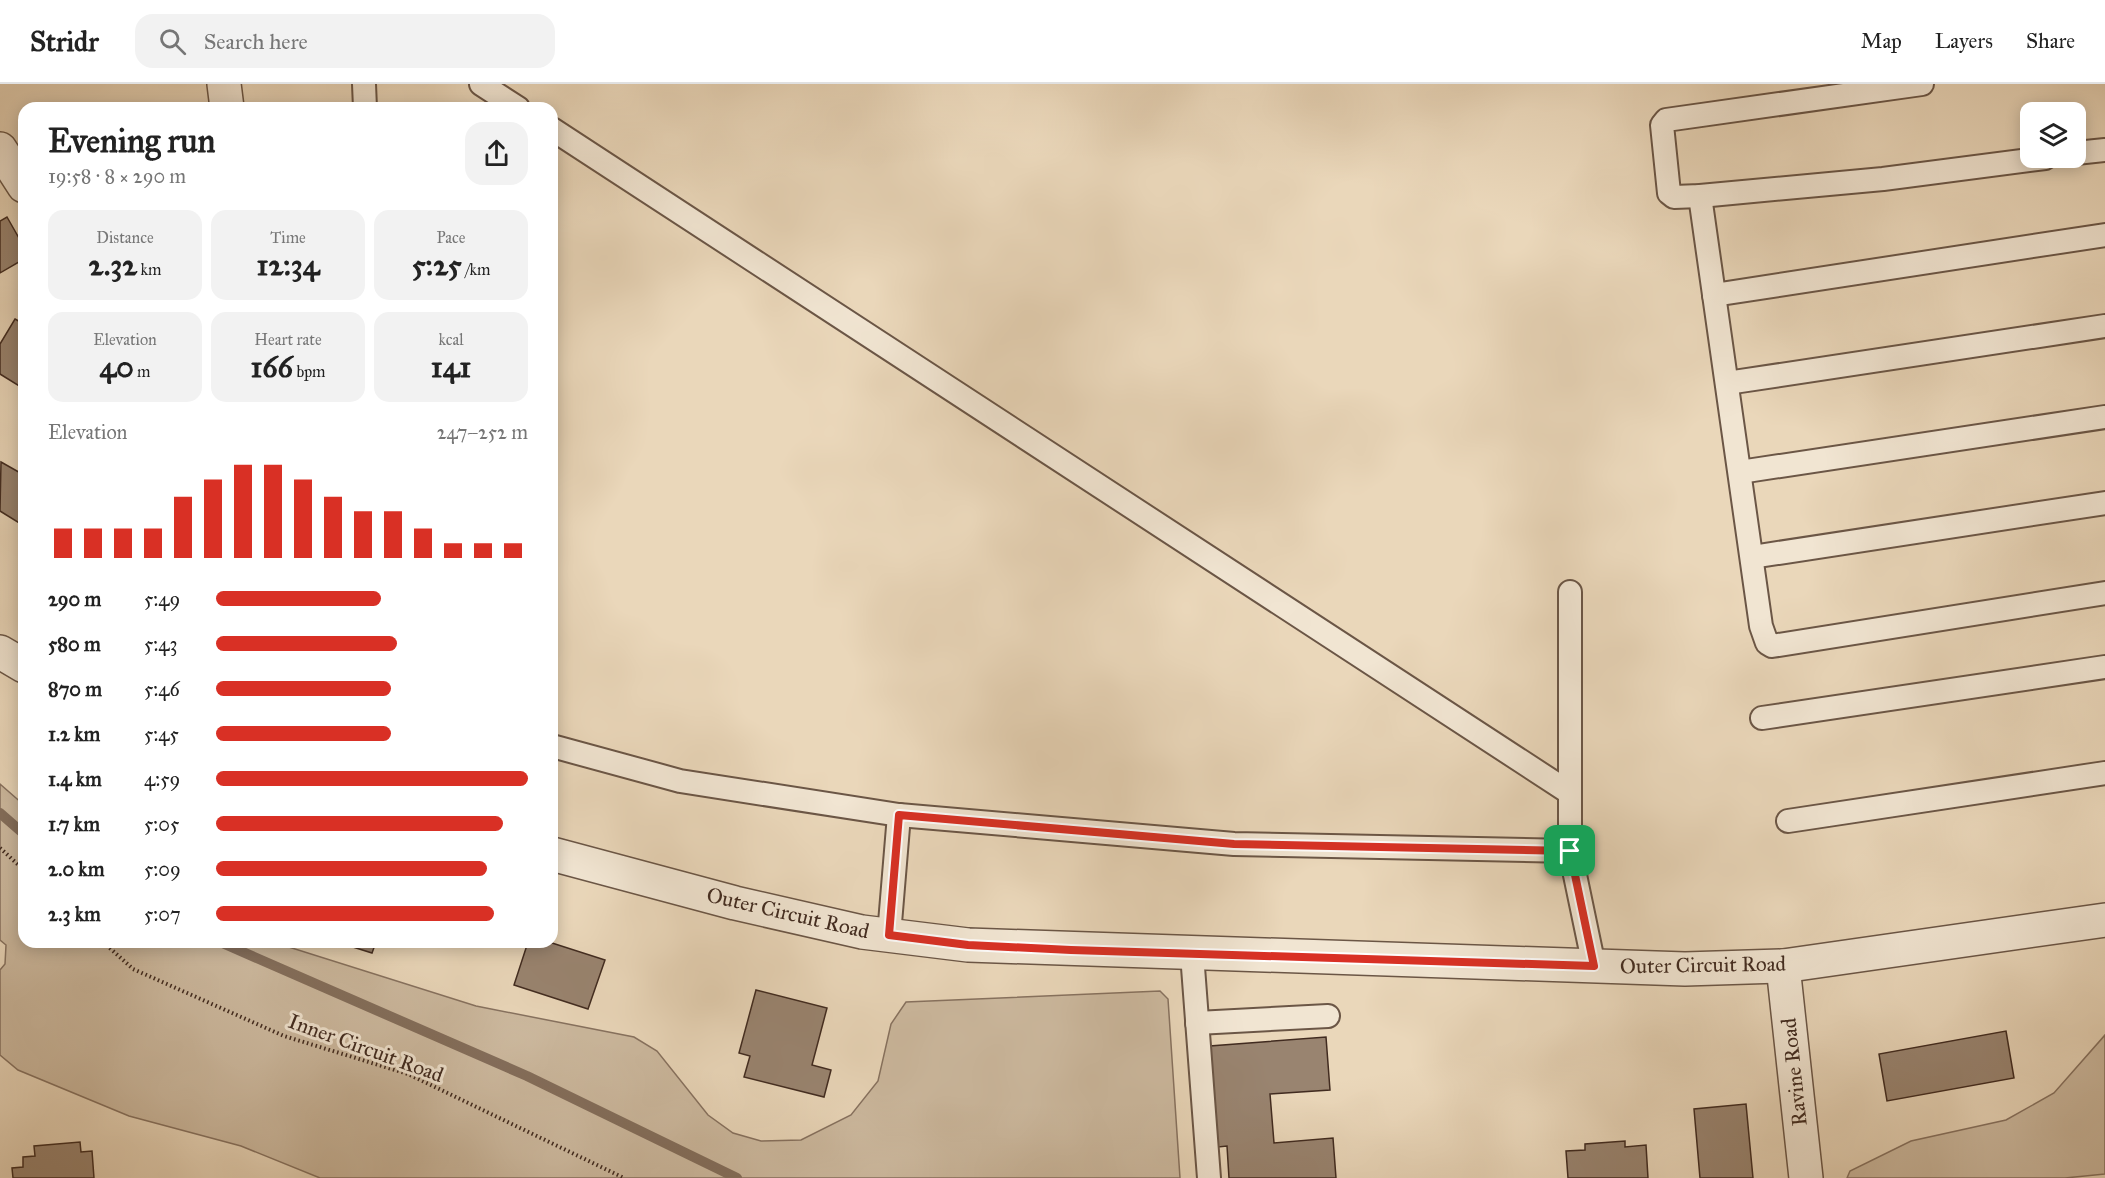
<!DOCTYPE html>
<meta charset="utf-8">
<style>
body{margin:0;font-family:"IM FELL Great Primer",serif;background:#f2f2f2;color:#222;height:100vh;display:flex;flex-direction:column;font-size:22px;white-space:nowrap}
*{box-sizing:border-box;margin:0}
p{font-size:20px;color:#767676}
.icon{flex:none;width:33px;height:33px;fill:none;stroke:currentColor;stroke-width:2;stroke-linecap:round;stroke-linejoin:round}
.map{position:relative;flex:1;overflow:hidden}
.sheet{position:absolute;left:18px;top:18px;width:540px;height:846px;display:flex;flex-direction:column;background:#fff;border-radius:18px;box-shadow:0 3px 15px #0003}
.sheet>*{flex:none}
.tools{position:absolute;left:2020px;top:18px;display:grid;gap:12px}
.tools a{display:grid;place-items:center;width:66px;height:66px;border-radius:12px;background:#fff;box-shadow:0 3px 15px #0003;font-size:30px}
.pin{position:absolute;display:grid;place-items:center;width:51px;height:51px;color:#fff;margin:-26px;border-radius:12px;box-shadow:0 3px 9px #0006}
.round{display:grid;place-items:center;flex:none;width:63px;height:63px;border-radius:18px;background:#f2f2f2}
.head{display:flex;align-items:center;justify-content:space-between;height:102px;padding:0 30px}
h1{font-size:33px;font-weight:700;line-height:45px}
.metrics{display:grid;grid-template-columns:repeat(3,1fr);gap:9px;height:102px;padding:6px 30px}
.metrics div{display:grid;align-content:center;border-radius:15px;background:#f2f2f2;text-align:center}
.metrics b{font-size:30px;font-weight:700}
.metrics small{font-size:16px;font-weight:400}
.metrics p{font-size:16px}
.chart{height:168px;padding:12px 30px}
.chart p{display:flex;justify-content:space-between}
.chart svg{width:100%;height:108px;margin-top:6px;stroke:#d93025;stroke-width:6}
ul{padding:0 30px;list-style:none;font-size:20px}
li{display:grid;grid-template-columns:96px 72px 1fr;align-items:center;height:45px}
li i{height:15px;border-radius:8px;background:#d93025}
header{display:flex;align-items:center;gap:36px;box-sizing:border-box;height:84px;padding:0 30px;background:#fff;border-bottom:2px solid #e0e0e0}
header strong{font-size:28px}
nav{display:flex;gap:33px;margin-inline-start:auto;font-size:21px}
.search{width:420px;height:54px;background:#f2f2f2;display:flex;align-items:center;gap:15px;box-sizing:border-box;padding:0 21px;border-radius:18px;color:#767676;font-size:22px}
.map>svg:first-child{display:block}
.green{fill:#cdbaa0;stroke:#877260;stroke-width:1.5}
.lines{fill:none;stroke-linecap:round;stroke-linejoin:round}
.stream{stroke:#846f5d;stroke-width:10}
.building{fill:#998470;stroke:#412b20;stroke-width:1.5}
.service-casing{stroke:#6b5646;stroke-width:26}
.minor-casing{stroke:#6b5646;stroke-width:36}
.path{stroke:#412b20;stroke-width:4;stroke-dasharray:1.5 3;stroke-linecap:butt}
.service{stroke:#f1e5d2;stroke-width:22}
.minor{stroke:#f1e5d2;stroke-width:33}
.route-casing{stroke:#fff;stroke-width:12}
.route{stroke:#d93025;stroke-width:8}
.labels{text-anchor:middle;stroke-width:6;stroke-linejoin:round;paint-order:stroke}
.street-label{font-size:21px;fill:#412b20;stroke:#f1e5d2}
</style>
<header>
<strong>Stridr</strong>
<div class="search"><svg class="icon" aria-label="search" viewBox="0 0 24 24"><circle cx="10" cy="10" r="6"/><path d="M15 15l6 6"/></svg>Search here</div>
<nav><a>Map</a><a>Layers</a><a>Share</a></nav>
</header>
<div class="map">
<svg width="2105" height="1094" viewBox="0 0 2105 1094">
<rect width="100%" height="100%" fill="#ead7ba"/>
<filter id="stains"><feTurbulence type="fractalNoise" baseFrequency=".00333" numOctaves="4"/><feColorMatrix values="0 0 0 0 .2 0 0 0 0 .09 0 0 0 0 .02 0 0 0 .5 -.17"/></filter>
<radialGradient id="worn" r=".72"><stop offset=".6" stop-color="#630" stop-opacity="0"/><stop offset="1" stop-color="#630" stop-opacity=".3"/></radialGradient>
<!-- green -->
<g class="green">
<polygon points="0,700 24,721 24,858 273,858 476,922 634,953 657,967 708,1031 733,1049 761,1057 801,1056 851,1031 878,997 891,940 906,918 1160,907 1168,915 1180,1094 320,1094 241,1062 129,1032 18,986 0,971 0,886 5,880 6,861 0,856"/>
<polygon points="2105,951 2105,1090 2065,1094 1847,1094 1850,1087 1911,1057 2006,1036 2054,1009"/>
</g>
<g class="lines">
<!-- stream -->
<g class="stream">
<polyline points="0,729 24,750"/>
<polyline points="220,858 527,992 737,1094"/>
</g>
</g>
<!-- building -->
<g class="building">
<polygon points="7,133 24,163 24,175 0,189 0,137"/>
<polygon points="15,235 24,240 24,305 0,290 0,260"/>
<polygon points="1,378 24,391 24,442 0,427"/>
<polygon points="337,858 376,858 372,869"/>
<polygon points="528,858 549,858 605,876 588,925 514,901"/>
<polygon points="756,906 827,924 812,981 831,986 824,1013 744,993 750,972 739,969"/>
<polygon points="2006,947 2014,994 1887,1017 1879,970"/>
<polygon points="1326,953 1330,1006 1270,1010 1274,1059 1333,1054 1336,1094 1229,1094 1227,1062 1218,1063 1210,962"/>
<polygon points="1746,1020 1753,1094 1700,1094 1694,1025"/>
<polygon points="1625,1057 1625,1063 1646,1061 1648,1094 1568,1094 1566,1067 1585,1066 1585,1060"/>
<polygon points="80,1058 81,1068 92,1067 94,1094 13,1094 12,1084 23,1083 23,1073 35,1072 34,1062"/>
</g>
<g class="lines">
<defs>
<g id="service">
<polyline points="364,0 365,24"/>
<polyline points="481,0 518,24"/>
<polyline points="1922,0 1666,36 1662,41 1669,109 1674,113 1700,112 1883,95 2045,74"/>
<polyline points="552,45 1570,709"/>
<polyline points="2076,69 2105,66"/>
<polyline points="1700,112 1761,542 1767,559 1772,562 2105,509"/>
<polyline points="1714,211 2105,151"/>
<polyline points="1727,299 2105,242"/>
<polyline points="1740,388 2105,333"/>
<polyline points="1752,473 2105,419"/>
<polyline points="1570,508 1570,767 1594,882"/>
<polyline points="1762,634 2105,583"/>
<polyline points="552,662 680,697 899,731 1234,760 1570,767"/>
<polyline points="1788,737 2105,689"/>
<polyline points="889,851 899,731"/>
<polyline points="1192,870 1209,1094"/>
<polyline points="1197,939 1328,932"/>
</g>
<g id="minor">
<polyline points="224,0 227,24"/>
<polyline points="0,65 24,102"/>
<polyline points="0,568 24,582"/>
<polyline points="552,770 735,819 862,848 968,861 1685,885 1783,882 2105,836"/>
<polyline points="1783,882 1806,1094"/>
</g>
</defs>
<!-- service casing -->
<use href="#service" class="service-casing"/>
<!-- minor casing -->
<use href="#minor" class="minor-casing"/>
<!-- path -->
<g class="path">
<polyline points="0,764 24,786"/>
<polyline points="103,858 133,885 284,952 408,990 624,1094"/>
</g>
<!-- service -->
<use href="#service" class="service"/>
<!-- minor -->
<use href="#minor" class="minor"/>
</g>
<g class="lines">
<defs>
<polygon id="route" points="899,731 1234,760 1570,767 1594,882 1071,866 968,861 889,851"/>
</defs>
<!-- route casing -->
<use href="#route" class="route-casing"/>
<!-- route -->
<use href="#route" class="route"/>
</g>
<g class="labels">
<!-- street labels -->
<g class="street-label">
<text transform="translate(788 829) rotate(13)" y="7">Outer Circuit Road</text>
<text transform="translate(1703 881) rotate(-1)" y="7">Outer Circuit Road</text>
<text transform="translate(366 964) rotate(20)" y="7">Inner Circuit Road</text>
<text transform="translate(1794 988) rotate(-96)" y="7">Ravine Road</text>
</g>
</g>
<rect width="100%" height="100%" filter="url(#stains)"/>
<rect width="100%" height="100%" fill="url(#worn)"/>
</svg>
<div class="tools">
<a><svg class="icon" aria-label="layers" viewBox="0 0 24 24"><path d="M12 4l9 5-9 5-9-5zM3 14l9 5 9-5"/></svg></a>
</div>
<div class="pin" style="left:1570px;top:767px;background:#1e9e55"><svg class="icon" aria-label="arrive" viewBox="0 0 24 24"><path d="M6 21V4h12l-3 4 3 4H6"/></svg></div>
<section class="sheet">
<div class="head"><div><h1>Evening run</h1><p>19:58 · 8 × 290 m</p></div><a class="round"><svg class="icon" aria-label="share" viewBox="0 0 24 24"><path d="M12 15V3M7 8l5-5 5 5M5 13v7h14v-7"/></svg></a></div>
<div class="metrics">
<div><p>Distance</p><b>2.32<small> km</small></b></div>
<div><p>Time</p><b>12:34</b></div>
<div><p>Pace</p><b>5:25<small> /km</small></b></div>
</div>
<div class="metrics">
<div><p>Elevation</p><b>40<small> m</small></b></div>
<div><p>Heart rate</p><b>166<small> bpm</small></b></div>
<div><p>kcal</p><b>141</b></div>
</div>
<div class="chart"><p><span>Elevation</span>247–252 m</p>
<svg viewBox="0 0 160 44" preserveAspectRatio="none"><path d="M5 44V32M15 44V32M25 44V32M35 44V32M45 44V19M55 44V12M65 44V6M75 44V6M85 44V12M95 44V19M105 44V25M115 44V25M125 44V32M135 44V38M145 44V38M155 44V38"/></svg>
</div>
<ul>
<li><b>290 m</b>5:49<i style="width:53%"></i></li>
<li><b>580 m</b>5:43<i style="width:58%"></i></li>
<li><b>870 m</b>5:46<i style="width:56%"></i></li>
<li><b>1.2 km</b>5:45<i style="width:56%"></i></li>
<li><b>1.4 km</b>4:59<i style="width:100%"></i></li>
<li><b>1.7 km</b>5:05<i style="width:92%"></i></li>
<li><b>2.0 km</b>5:09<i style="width:87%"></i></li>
<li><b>2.3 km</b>5:07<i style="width:89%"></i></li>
</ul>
</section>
</div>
